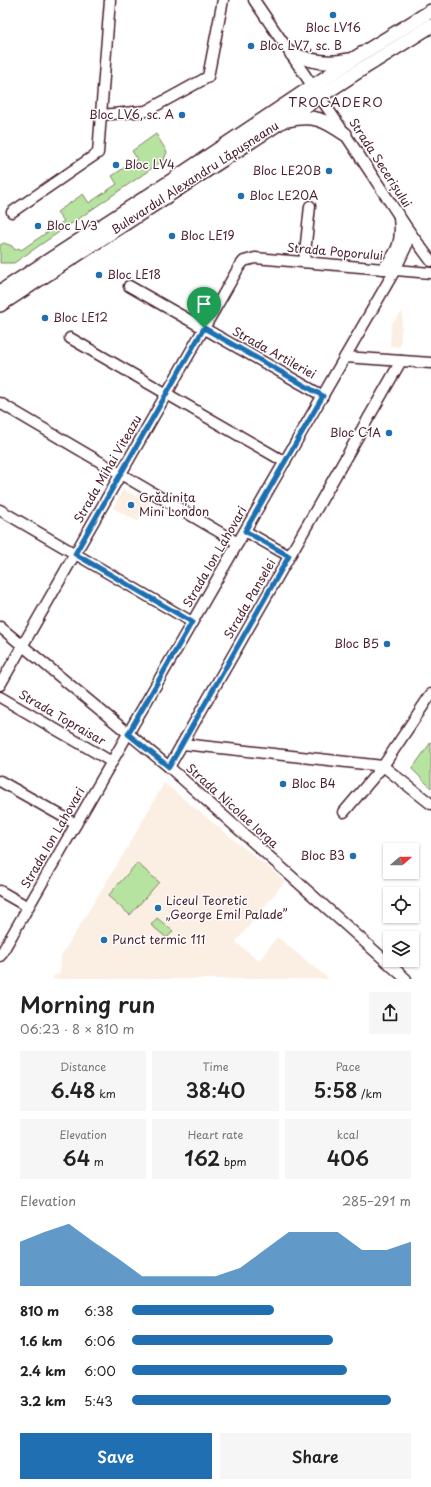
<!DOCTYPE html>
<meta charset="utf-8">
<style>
body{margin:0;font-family:"Playpen Sans",sans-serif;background:#f6f6f6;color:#222;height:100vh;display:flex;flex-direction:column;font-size:15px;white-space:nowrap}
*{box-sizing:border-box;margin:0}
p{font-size:13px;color:#767676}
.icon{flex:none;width:22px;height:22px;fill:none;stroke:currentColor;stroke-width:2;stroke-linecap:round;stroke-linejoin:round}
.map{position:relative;height:979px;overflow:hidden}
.panel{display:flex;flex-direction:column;background:#fff;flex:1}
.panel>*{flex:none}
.needle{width:26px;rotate:70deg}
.buttons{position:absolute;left:383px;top:843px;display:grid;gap:8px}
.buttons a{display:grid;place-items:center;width:36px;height:36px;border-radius:0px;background:#fff;box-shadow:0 1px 3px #0004;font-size:20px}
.pin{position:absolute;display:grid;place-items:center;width:34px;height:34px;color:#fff;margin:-41px -17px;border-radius:50% 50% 50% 0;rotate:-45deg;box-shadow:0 0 4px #0007}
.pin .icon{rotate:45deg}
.round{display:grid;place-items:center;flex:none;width:42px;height:42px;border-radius:0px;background:#f6f6f6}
.summary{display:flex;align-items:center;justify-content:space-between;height:68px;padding:0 20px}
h1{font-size:22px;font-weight:600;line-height:30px}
.metrics{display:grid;grid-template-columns:repeat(3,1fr);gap:6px;height:68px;padding:4px 20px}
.metrics div{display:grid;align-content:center;border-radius:0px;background:#f6f6f6;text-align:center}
.metrics b{font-size:20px;font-weight:600}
.metrics small{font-size:11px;font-weight:400}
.metrics p{font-size:11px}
.chart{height:112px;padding:8px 20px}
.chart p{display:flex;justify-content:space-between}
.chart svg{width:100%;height:72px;margin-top:4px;fill:#1f6fb2;opacity:.7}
.cta{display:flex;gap:8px;margin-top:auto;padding:8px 20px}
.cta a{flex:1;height:46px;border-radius:0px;background:#1f6fb2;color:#fff;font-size:16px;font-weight:600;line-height:46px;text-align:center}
.cta a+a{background:#f6f6f6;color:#222}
ul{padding:0 20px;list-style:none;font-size:13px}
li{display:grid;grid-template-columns:64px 48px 1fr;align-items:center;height:30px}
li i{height:10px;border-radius:5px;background:#1f6fb2}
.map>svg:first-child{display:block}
.built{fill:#fbefe3}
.green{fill:#b7e3a1;stroke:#808166}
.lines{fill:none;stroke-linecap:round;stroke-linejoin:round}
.minor-casing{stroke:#4a1f2b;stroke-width:13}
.major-casing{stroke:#4a1f2b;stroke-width:16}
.minor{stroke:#fff;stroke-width:10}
.major{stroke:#fff;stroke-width:13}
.route-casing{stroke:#fff;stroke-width:8}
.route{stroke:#1f6fb2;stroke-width:5}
.poi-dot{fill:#1f6fb2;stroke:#fff;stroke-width:1.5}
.labels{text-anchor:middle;stroke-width:3;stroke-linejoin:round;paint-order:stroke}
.poi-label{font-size:12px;fill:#4a1f2b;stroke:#fff;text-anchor:start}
.street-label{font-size:12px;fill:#4a1f2b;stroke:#fff}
.neighbourhood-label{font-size:13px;letter-spacing:1px;fill:#4a1f2b;stroke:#fff}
</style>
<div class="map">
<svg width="431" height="979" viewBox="0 0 431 979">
<rect width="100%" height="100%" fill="#fff"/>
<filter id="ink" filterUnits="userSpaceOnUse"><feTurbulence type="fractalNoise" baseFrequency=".025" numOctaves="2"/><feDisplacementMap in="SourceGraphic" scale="8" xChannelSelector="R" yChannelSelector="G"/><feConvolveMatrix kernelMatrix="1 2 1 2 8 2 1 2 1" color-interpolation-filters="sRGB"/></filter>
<g filter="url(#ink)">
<!-- built -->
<g class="built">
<polygon points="403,311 400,347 390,346 391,324"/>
<polygon points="123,489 149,503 138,522 113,508"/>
<polygon points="164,783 285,881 236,942 259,961 277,937 329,979 53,979 53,976 60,974 61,956 126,850"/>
</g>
<!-- green -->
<g class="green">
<polygon points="156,134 167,152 164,160 14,263 0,263 0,245 4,243 12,246 15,250 19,248 21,250 64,221 57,212 83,194 89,203 117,184 112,176 137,159 132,151"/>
<polygon points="431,742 431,788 412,769"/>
<polygon points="137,863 159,882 130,915 108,896"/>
<polygon points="157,918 173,931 167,938 151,925"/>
</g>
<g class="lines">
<defs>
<g id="minor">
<polyline points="254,0 345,134 409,231 431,261"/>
<polyline points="101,115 146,111 208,77 223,0"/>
<polyline points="12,212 98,153 110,0"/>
<polyline points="304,262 310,206"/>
<path d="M382 269C398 252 402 241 399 218"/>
<polyline points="129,286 323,396"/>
<polyline points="70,338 285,462"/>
<polyline points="345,357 431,363"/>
<polyline points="0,403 238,543"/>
<polyline points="0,510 192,622"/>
<polyline points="245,531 289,556"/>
<polyline points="0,627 169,767 406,979"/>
<polyline points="0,685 239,267 244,261 255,258 431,273"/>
<polyline points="0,697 112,762"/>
<polyline points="183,744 383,766"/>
<polyline points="383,766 431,804"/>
<polyline points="169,767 401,361"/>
<polyline points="0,781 76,824"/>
<polyline points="344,812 383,766 431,694"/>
<polyline points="0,891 28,907"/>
<polyline points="0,956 395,270 406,247 409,231"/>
</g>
<g id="major">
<path d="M292 54C311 61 328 65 348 60"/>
<path d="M288 120C313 114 325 120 345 134"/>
<polyline points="0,292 168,183 355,58 431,11"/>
<polyline points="0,305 362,69 431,26"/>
</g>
</defs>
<!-- minor casing -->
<use href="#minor" class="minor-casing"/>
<!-- major casing -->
<use href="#major" class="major-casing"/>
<!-- minor -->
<use href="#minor" class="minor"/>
<!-- major -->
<use href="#major" class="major"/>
</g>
</g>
<g class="lines" filter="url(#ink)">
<defs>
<polygon id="route" points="204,328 323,396 245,531 289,556 169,767 128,734 192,622 75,554"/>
</defs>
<!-- route casing -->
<use href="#route" class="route-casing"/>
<!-- route -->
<use href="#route" class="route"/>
</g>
<!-- markers -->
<g class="poi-dot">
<circle cx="333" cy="15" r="4"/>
<circle cx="251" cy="46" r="4"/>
<circle cx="182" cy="115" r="4"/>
<circle cx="116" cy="165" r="4"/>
<circle cx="329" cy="171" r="4"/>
<circle cx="241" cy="196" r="4"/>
<circle cx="38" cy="226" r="4"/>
<circle cx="172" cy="236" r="4"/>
<circle cx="99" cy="275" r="4"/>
<circle cx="45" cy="318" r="4"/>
<circle cx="389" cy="433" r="4"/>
<circle cx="131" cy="505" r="4"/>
<circle cx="387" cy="644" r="4"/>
<circle cx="283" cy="784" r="4"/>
<circle cx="353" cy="856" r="4"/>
<circle cx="158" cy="908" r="4"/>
<circle cx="104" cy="940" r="4"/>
</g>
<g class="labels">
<!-- poi labels -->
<g class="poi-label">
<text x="333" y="32" text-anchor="middle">Bloc LV16</text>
<text x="259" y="50">Bloc LV7, sc. B</text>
<text x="174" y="119" text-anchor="end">Bloc LV6, sc. A</text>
<text x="124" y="169">Bloc LV4</text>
<text x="321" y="175" text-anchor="end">Bloc LE20B</text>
<text x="249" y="200">Bloc LE20A</text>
<text x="46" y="230">Bloc LV3</text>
<text x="180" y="240">Bloc LE19</text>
<text x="107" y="279">Bloc LE18</text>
<text x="53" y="322">Bloc LE12</text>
<text x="381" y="437" text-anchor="end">Bloc C1A</text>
<text x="139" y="502">Grădinița<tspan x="139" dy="14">Mini London</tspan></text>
<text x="379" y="648" text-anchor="end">Bloc B5</text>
<text x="291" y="788">Bloc B4</text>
<text x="345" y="860" text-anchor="end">Bloc B3</text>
<text x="166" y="905">Liceul Teoretic<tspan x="166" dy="14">„George Emil Palade”</tspan></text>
<text x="112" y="944">Punct termic 111</text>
</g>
<!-- street labels -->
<g class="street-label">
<text transform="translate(380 163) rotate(57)" y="4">Strada Secerișului</text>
<text transform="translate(195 178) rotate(-33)" y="4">Bulevardul Alexandru Lăpușneanu</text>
<text transform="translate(335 252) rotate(5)" y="4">Strada Poporului</text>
<text transform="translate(274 353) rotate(29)" y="4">Strada Artileriei</text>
<text transform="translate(108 469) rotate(-60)" y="4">Strada Mihai Viteazu</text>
<text transform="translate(215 557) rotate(-60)" y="4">Strada Ion Lahovari</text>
<text transform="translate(250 599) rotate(-60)" y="4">Strada Panselei</text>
<text transform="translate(62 718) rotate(30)" y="4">Strada Topraisar</text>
<text transform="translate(232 806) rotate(42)" y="4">Strada Nicolae Iorga</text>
<text transform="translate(53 838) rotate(-60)" y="4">Strada Ion Lahovari</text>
</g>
<!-- neighbourhood labels -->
<g class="neighbourhood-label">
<text x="336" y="107">TROCADERO</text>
</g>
</g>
</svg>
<div class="buttons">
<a><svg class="needle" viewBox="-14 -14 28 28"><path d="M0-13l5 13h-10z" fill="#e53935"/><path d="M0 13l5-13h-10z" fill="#767676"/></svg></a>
<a><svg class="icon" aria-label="locate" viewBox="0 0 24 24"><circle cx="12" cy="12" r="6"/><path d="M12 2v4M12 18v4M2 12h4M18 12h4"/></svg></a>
<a><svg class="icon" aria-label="layers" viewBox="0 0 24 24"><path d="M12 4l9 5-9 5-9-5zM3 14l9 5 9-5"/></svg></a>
</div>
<div class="pin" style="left:204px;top:328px;background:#1e9e55"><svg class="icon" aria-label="arrive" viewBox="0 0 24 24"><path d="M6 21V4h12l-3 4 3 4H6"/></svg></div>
</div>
<section class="panel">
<div class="summary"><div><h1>Morning run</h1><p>06:23 · 8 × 810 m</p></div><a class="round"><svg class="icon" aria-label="share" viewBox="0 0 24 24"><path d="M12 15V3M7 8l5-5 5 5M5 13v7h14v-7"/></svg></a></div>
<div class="metrics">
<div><p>Distance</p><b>6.48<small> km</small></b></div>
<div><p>Time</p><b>38:40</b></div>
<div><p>Pace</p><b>5:58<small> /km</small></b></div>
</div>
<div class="metrics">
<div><p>Elevation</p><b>64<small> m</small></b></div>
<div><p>Heart rate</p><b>162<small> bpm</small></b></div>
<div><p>kcal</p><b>406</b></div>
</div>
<div class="chart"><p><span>Elevation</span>285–291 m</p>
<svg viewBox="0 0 160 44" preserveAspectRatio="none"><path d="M0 44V17L10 11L20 6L30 17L40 27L50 38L60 38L70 38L80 38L90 33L100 22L110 11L120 11L130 11L140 22L150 22L160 17V44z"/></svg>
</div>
<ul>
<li><b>810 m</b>6:38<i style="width:51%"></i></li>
<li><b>1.6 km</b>6:06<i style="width:72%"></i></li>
<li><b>2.4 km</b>6:00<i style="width:77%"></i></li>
<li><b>3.2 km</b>5:43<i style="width:93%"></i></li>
</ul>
<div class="cta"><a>Save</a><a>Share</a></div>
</section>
